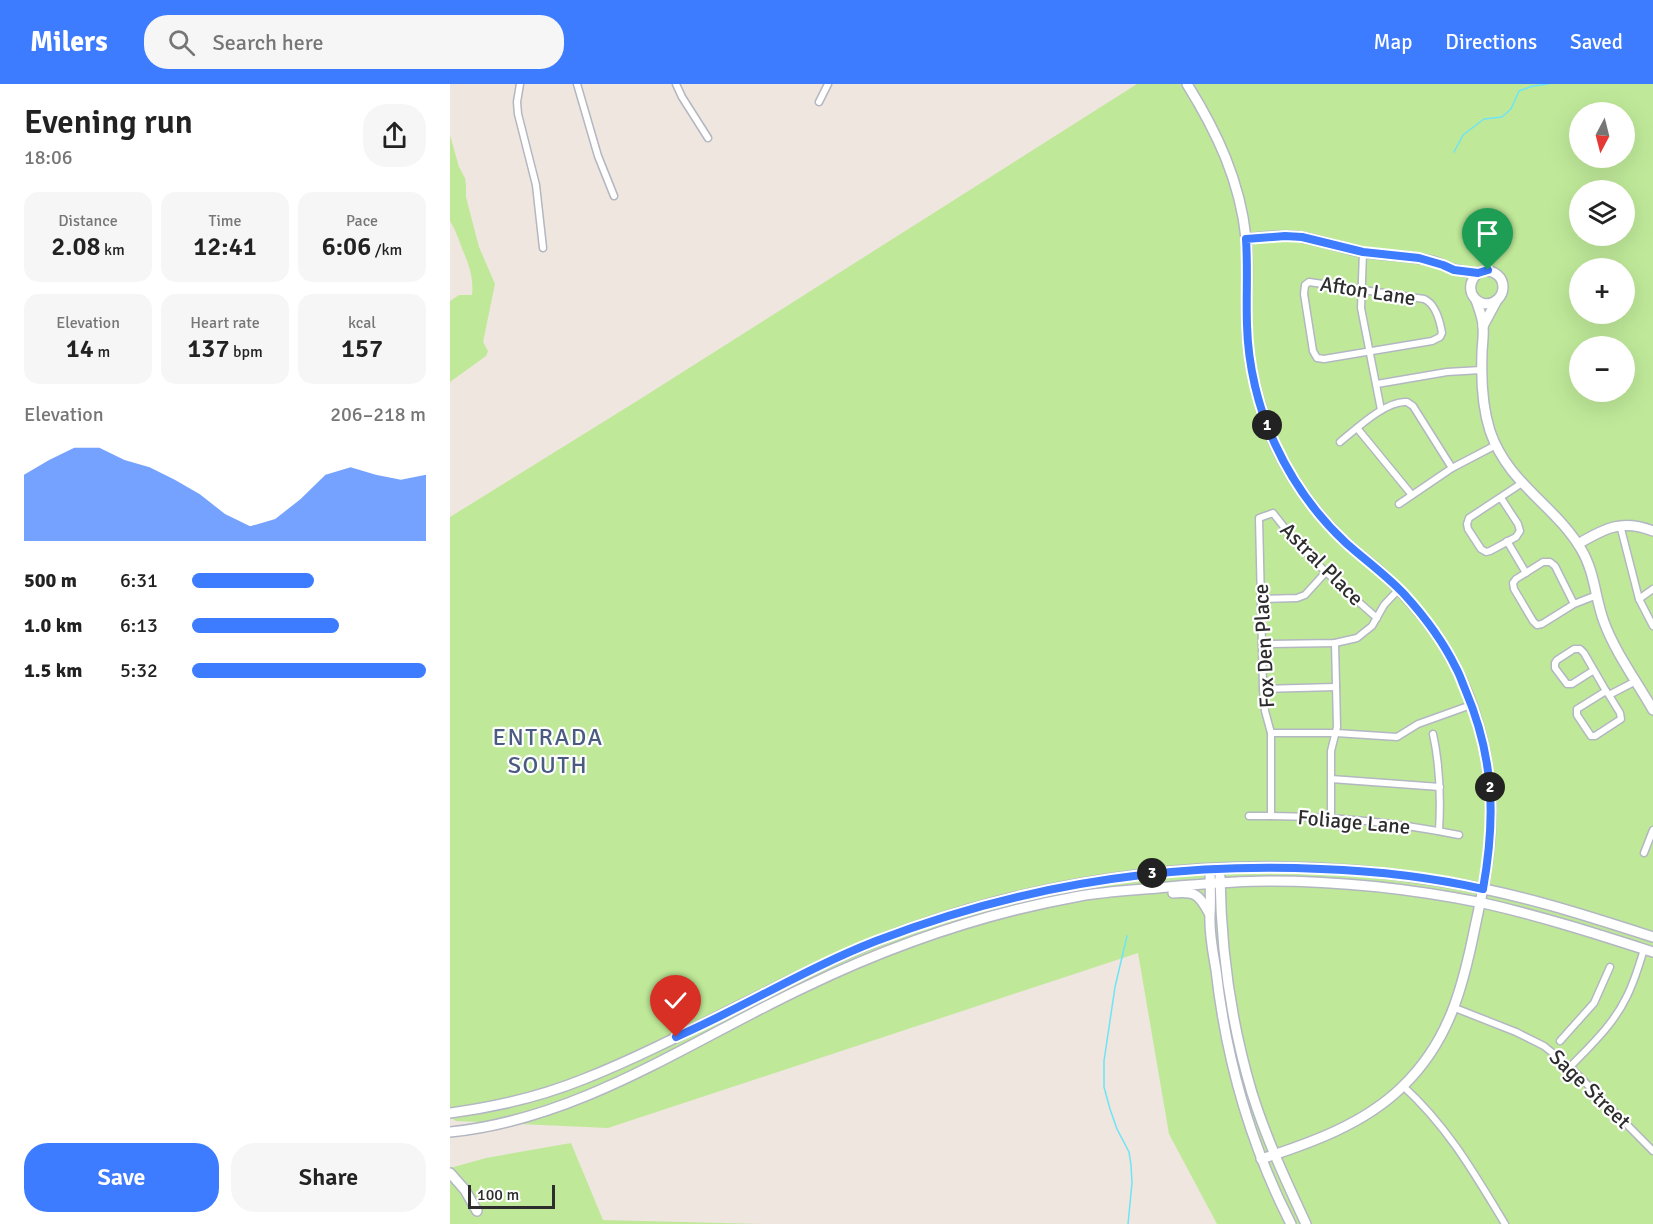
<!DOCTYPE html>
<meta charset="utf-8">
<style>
body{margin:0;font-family:Signika,sans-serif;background:#f6f6f6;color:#222;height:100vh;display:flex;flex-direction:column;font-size:22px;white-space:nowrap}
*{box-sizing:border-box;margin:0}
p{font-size:20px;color:#767676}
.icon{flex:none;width:33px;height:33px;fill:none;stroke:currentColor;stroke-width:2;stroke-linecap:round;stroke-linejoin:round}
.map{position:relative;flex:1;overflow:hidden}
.panel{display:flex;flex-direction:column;background:#fff;width:450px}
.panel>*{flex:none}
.needle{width:39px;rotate:187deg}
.fabs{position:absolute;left:1119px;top:18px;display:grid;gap:12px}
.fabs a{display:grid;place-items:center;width:66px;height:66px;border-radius:50%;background:#fff;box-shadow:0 6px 24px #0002;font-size:30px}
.scale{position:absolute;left:18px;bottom:15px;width:87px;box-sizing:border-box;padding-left:6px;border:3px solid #2d2d2d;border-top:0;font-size:16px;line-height:21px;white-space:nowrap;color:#2d2d2d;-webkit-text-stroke:4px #fff;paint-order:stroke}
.pin{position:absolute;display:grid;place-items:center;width:51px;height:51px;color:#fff;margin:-62px -26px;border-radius:50% 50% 50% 0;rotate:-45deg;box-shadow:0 0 6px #0007}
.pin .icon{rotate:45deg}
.km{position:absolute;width:30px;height:30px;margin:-15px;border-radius:50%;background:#222;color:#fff;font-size:16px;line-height:30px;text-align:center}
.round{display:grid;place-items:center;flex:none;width:63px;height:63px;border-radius:24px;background:#f6f6f6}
.summary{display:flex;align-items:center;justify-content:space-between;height:102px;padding:0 24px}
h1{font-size:33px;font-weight:600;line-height:45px}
.metrics{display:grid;grid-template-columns:repeat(3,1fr);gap:9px;height:102px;padding:6px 24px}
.metrics div{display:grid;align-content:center;border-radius:15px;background:#f6f6f6;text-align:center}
.metrics b{font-size:26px;font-weight:600}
.metrics small{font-size:16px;font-weight:400}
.metrics p{font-size:16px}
.chart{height:168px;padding:12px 24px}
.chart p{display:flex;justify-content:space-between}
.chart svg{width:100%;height:108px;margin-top:6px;fill:#3d7bff;opacity:.7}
.button{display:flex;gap:12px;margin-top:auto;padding:12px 24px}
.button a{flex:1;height:69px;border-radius:24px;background:#3d7bff;color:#fff;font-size:24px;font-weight:600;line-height:69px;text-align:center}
.button a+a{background:#f6f6f6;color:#222}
ul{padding:0 24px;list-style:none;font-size:20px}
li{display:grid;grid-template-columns:96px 72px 1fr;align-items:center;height:45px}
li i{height:15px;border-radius:8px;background:#3d7bff}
header{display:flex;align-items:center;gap:36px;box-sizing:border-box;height:84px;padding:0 30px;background:#3d7bff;color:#fff}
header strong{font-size:28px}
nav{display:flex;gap:33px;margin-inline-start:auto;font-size:21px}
.search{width:420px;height:54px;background:#f6f6f6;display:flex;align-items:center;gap:15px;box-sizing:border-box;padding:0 21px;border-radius:24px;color:#767676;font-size:22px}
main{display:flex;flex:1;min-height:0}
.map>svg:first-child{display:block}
.green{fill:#bfe999;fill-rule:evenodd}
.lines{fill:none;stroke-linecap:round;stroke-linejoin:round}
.stream{stroke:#6de4f7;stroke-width:1.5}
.street-casing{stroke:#b3b7c1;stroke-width:9}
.secondary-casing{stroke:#b3b7c1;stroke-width:12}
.street{stroke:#fff;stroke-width:6}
.secondary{stroke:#fff;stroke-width:9}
.route-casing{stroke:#fff;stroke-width:12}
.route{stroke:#3d7bff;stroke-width:8}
.labels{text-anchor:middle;stroke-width:4.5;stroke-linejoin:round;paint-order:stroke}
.street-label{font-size:21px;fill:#2d2d2d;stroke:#fff}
.quarter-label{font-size:24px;letter-spacing:1.5px;fill:#4a5b82;stroke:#fff}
</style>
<header>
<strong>Milers</strong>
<div class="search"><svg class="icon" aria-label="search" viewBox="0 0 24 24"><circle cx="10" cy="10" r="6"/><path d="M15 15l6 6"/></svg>Search here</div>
<nav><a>Map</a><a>Directions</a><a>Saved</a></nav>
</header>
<main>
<section class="panel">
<div class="summary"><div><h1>Evening run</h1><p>18:06</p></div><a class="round"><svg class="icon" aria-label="share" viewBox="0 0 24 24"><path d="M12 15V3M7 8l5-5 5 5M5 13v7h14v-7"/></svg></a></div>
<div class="metrics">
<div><p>Distance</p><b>2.08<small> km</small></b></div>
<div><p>Time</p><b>12:41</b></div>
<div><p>Pace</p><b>6:06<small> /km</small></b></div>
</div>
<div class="metrics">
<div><p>Elevation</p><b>14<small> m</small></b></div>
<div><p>Heart rate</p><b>137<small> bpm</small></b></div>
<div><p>kcal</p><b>157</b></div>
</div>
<div class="chart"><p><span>Elevation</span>206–218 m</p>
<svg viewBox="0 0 160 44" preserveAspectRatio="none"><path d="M0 44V17L10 11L20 6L30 6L40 11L50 14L60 19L70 25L80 33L90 38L100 35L110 27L120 17L130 14L140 17L150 19L160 17V44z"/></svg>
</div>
<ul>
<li><b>500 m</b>6:31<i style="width:52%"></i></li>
<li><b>1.0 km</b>6:13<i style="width:63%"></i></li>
<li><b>1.5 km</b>5:32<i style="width:100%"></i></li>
</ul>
<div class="button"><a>Save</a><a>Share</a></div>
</section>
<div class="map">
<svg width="1203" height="1140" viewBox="0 0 1203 1140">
<rect width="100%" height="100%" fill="#efe6df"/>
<!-- green -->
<g class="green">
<path d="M687 0H1203V1140H767L719 1050 688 869 158 1044 6 1037 0 1033V433L187 317ZM1130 28H1174V74H1130ZM1130 106H1174V152H1130ZM1130 184H1174V230H1130ZM1130 262H1174V308H1130Z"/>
<path d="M0 51 9 83 15 94 16 101V113L29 163 45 200 33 258 38 267 36 272 0 298V217L9 211H22C24 189 17 178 10 159 7 151 5 145 0 137Z"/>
<polygon points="121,1059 153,1136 312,1140 0,1140 0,1084 36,1074"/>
</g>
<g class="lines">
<!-- stream -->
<g class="stream">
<polyline points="1004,68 1013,51 1034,35 1052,33 1061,25 1069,7 1083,2 1098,0"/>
<polyline points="677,852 665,903 654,977 654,1003 660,1025 667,1045 679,1068 681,1081 682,1099 678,1140"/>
</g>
<defs>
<g id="street">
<polyline points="70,0 67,18 68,30 86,101 93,164"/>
<polyline points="127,0 148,72 164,112"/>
<polyline points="226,0 232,13 258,54"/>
<polyline points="369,18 378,0"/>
<polyline points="913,168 911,224 931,326"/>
<path d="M859 198 974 215C986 220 990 237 992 249L990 253 982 257 874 275 867 274 863 267 854 210 855 201Z"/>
<polyline points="927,300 997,288 1031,286"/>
<polyline points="907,344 962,411"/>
<path d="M890 358C906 345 936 316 957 318L963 322 1002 384"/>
<polyline points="1051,414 1068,440 1070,447 1066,453 1040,467 1036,468 1031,465 1018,445 1017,440 1019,434 1072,399"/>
<polyline points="949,420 1002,384 1046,361"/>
<polyline points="1170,441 1189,515 1203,542"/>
<polyline points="1057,457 1076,489"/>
<polyline points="811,515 847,514 855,511 875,489"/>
<polyline points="1189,515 1203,505"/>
<polyline points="1124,520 1105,482 1100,478 1093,478 1066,495 1063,499 1064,505 1083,537 1087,541 1092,540 1124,520 1147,511"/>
<polyline points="812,560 885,559 907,554 922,542 934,521 949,505"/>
<polyline points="1144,586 1122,600 1117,600 1105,584 1105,579 1107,576 1124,565 1130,565 1134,569 1156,607"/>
<polyline points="813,605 886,603"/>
<polyline points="1159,611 1170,629 1171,635 1145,652 1141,652 1127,631 1127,625 1156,607 1159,611 1186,597"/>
<polyline points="821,649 886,649 947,653 968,640 1021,621"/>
<path d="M983 650C990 682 991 713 989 747"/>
<polyline points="881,695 990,703"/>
<path d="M799 732C869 731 940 737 1009 751"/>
<path d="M821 732V649L815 627 813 605 809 434 823 429C853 469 889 501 927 534"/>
<polyline points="881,734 881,667 887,643 885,559"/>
<polyline points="1194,769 1203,746"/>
<polyline points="1005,924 1066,948 1094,962 1120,983 1203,1067"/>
<polyline points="1110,957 1144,919 1160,883"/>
<path d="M1120 983C1140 962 1163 941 1176 914 1184 899 1189 882 1194 865"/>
<path d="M953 1002C998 1043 1024 1089 1055 1140"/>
</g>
<g id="secondary">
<path d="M737 0C767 48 790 97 796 154 799 183 796 213 797 243 798 281 808 319 822 354 838 391 863 426 891 454 903 466 917 476 930 487 953 509 975 532 992 559 1032 623 1048 700 1038 774 1035 797 1030 820 1025 843 1013 903 999 958 952 1003 914 1040 861 1059 811 1075"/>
<path d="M796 155C814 153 833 150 851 153 874 157 895 166 918 169 941 172 964 172 986 178 994 181 1000 185 1008 186 1013 187 1020 189 1026 189 1028 189 1033 187 1035 187 1044 186 1053 193 1053 203 1053 208 1051 212 1048 215 1031 230 1009 206 1028 189"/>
<path d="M1026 216C1029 225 1033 234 1033 243 1034 252 1032 261 1032 270 1031 296 1032 322 1040 347 1058 400 1105 421 1131 465 1145 488 1145 514 1154 538 1165 568 1187 598 1203 626"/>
<polyline points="1033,242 1047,216"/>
<path d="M1128 460C1155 444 1172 435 1203 447"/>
<path d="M760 785C760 800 761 816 760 831 759 849 763 868 766 886 776 974 800 1060 841 1140"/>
<path d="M770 793C771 866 781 939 802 1009 816 1054 836 1097 856 1140"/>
<path d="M723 809C745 807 749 810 759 829"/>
<path d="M0 1029C46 1023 92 1012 134 995 220 961 300 913 385 875 574 789 791 763 996 798 1067 809 1135 831 1203 853"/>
<path d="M0 1048C130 1035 240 957 355 903 442 861 535 829 630 812 659 807 689 806 718 803 752 800 786 797 819 797 891 797 963 805 1033 819 1091 832 1147 850 1203 868"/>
<polyline points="0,1089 15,1106 27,1127"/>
</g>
</defs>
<!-- street casing -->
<use href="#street" class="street-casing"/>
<!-- secondary casing -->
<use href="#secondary" class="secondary-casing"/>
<!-- street -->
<use href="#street" class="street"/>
<!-- secondary -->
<use href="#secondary" class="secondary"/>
</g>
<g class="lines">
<defs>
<path id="route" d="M226 953C294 923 357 884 426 857 568 802 719 778 871 785 925 787 980 793 1033 805 1046 733 1044 673 1015 605 1012 598 1010 591 1006 584 993 557 974 532 954 510 936 491 915 476 896 459 866 431 842 397 825 360 808 324 798 281 797 241 796 212 798 184 796 155L835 152 852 153 913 168 969 174 993 181 1004 186 1028 189 1038 186"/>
</defs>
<!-- route casing -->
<use href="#route" class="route-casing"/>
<!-- route -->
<use href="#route" class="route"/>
</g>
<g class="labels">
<!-- street labels -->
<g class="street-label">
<text transform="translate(918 207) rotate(9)" y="7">Afton Lane</text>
<text transform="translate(872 480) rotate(45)" y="7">Astral Place</text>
<text transform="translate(814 562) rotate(-93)" y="7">Fox Den Place</text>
<text transform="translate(904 738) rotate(5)" y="7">Foliage Lane</text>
<text transform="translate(1140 1005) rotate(44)" y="7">Sage Street</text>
</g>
<!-- quarter labels -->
<g class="quarter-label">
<text x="98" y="661">ENTRADA<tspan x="98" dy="28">SOUTH</tspan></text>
</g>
</g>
</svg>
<div class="fabs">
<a><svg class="needle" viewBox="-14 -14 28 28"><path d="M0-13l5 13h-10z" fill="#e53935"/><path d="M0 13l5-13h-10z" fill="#767676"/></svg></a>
<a><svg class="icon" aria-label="layers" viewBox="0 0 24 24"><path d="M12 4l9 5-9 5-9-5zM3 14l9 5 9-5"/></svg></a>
<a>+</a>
<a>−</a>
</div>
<div class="scale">100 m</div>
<div class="pin" style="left:1038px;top:186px;background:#1e9e55"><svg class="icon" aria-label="arrive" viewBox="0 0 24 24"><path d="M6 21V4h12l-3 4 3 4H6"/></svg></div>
<div class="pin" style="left:226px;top:953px;background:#d93025"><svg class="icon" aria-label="check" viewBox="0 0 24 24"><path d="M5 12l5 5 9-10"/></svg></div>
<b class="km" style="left:817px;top:341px">1</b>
<b class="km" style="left:1040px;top:703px">2</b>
<b class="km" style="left:702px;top:789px">3</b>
</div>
</main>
